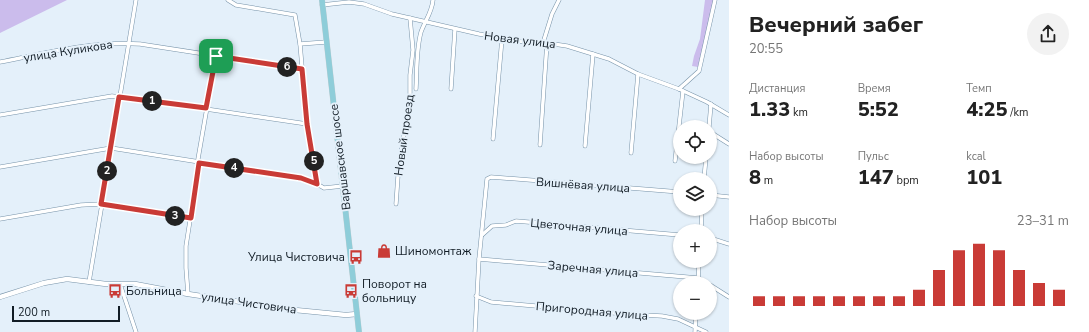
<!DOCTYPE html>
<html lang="ru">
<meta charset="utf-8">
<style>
body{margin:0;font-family:"Nunito Sans",sans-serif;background:#f2f2f2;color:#222;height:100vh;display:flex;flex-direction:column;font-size:15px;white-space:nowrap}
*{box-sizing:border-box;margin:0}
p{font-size:13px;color:#767676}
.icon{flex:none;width:22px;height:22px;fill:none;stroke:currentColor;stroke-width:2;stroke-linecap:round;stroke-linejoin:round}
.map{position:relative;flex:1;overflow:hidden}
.panel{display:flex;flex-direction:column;background:#fff;width:360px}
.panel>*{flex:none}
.controls{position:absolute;left:673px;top:120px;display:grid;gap:8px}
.controls a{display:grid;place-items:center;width:44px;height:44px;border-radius:50%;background:#fff;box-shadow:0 1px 3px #0004;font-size:20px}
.scale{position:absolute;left:12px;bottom:10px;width:108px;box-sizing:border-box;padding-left:4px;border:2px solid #111c25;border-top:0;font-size:11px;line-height:14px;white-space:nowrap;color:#111c25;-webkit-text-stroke:3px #e4f0fa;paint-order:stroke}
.pin{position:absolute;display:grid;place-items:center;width:34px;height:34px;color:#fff;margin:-17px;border-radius:8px;box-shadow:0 2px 6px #0006}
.km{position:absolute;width:20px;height:20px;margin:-10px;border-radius:50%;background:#222;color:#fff;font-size:11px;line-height:20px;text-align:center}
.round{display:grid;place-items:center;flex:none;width:42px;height:42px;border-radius:21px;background:#f2f2f2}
.overview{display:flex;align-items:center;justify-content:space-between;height:68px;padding:0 20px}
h1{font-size:22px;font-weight:800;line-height:30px}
.figures{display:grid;grid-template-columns:repeat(3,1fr);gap:6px;height:68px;padding:4px 20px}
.figures div{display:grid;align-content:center}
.figures b{font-size:20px;font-weight:800}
.figures small{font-size:11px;font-weight:400}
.figures p{font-size:11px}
.chart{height:112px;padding:8px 20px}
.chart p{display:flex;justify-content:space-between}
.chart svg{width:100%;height:72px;margin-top:4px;stroke:#c93b36;stroke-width:6}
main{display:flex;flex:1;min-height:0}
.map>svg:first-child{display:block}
.green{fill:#cbbcec}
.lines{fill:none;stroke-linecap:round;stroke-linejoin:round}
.minor-casing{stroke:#7793a9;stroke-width:4.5}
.tertiary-casing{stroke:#7793a9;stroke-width:5.5}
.primary-casing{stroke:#cbcdcf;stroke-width:6}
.minor{stroke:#fff;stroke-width:3.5}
.tertiary{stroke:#fff;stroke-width:4.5}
.primary{stroke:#8ecdd9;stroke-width:5.5}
.route-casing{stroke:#fff;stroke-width:8}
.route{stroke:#c93b36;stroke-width:5}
.labels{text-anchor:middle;stroke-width:4;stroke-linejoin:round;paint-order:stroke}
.street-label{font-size:12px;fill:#111c25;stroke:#e4f0fa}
.poi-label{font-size:12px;fill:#111c25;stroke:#e4f0fa;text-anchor:start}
</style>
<main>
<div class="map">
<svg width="729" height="332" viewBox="0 0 729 332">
<rect width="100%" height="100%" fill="#e4f0fa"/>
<!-- green -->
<g class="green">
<polygon points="0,0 67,0 0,33"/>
<polygon points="705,0 714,0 698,67 692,66 694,56 700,39"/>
</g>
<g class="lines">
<defs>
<g id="minor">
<polyline points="228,0 236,5 295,15 300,44 307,124 317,184 324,188 343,186"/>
<polyline points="322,5 349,2 364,4 392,14 479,34 530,43 547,43 567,46 609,59 638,74 679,89 707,102 729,115"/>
<polyline points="543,43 552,14 559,0"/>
<polyline points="300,44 326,42"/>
<path d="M0 62C46 53 92 41 140 44L302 69"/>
<path d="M416 89C417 71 416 50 421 32 425 21 432 12 433 0"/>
<polyline points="451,89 455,29"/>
<polyline points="679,89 699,71 715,0"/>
<polyline points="0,115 112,96 206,109 307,124"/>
<polyline points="709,127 711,104"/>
<polyline points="710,132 729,144"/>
<polyline points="493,139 502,39"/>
<polyline points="540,145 547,43"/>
<polyline points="585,146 593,54"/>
<polyline points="631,153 638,74"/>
<polyline points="675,161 683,91"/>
<polyline points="0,167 111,148 301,178 317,184"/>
<polyline points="704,179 706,157"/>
<polyline points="710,195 729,197"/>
<polyline points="396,204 398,176 401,152 410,100 410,75 413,50 410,18"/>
<polyline points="0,219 81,205 101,204 191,218"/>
<polyline points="701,231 702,209"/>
<polyline points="482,235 492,226 506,225 516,221 680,235"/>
<polyline points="710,238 729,244"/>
<polyline points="479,259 698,278 706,283"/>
<polyline points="89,282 136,0"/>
<polyline points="698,283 699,261"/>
<polyline points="120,284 136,332"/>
<polyline points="710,285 729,297"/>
<polyline points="188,294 186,268 186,246 199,163 198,159 216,56"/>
<polyline points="476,296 491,302 625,314 662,316 678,319 706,332"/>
<polyline points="475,332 479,259 487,179 491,177 680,192"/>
<polyline points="695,332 696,313"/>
</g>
<polyline id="tertiary" points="0,297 44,283 67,279 106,284 135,284 188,294 295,310 346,315 357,314"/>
<polyline id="primary" points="322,0 359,332"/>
</defs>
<!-- minor casing -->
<use href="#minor" class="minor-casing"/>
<!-- tertiary casing -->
<use href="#tertiary" class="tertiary-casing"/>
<!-- primary casing -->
<use href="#primary" class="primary-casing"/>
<!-- minor -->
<use href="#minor" class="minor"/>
<!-- tertiary -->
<use href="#tertiary" class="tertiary"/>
<!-- primary -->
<use href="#primary" class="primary"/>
</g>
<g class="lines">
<defs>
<polygon id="route" points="216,56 302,69 307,124 317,184 301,178 199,163 191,218 101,204 119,97 206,108"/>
</defs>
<!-- route casing -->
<use href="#route" class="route-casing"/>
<!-- route -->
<use href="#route" class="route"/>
</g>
<!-- icons -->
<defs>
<symbol id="shop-bare" viewBox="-9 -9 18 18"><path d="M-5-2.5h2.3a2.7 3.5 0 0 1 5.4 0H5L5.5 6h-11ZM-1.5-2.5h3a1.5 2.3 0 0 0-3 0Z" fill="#c93b36" stroke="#e4f0fa" stroke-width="2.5" paint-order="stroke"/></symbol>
<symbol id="bus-bare" viewBox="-9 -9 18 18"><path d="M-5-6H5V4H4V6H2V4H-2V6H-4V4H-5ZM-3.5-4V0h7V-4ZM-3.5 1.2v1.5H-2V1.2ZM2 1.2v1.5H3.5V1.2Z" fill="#c93b36" stroke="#e4f0fa" stroke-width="2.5" paint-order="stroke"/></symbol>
</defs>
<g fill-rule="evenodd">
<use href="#shop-bare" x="374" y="241" width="20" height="20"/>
<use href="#bus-bare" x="346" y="247" width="20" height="20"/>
<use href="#bus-bare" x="105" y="281" width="20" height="20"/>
<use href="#bus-bare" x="341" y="281" width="20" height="20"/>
</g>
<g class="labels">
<!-- street labels -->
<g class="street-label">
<text transform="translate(520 40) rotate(7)" y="4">Новая улица</text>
<text transform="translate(68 51) rotate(-9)" y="4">улица Куликова</text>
<text transform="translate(404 135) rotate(-82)" y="4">Новый проезд</text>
<text transform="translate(340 157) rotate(-97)" y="4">Варшавское шоссе</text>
<text transform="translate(583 185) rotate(4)" y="4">Вишнёвая улица</text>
<text transform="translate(579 227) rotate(5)" y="4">Цветочная улица</text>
<text transform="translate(593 269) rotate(5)" y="4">Заречная улица</text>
<text transform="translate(249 303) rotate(8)" y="4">улица Чистовича</text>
<text transform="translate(592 311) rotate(5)" y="4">Пригородная улица</text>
</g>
<!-- poi labels -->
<g class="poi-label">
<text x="395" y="255">Шиномонтаж</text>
<text x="345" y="261" text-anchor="end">Улица Чистовича</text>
<text x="362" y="288">Поворот на<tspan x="362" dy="14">больницу</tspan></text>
<text x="126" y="295">Больница</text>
</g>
</g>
</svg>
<div class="controls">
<a><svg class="icon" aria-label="locate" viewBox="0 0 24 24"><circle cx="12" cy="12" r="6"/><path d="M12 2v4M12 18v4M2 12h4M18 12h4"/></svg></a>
<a><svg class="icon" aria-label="layers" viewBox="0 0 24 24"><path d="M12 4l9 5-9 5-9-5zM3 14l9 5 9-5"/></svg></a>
<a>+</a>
<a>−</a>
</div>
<div class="scale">200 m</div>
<div class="pin" style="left:216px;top:56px;background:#1e9e55"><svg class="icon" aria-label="arrive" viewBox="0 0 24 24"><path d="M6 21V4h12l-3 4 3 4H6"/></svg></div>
<b class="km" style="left:152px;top:101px">1</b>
<b class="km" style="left:107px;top:171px">2</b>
<b class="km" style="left:175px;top:216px">3</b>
<b class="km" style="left:234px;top:168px">4</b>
<b class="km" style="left:314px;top:161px">5</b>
<b class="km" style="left:287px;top:67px">6</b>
</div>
<section class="panel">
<div class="overview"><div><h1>Вечерний забег</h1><p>20:55</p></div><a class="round"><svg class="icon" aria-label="share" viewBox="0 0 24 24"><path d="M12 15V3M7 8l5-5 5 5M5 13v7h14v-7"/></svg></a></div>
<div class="figures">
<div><p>Дистанция</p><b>1.33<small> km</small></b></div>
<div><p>Время</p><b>5:52</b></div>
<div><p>Темп</p><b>4:25<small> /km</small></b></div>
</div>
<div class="figures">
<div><p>Набор высоты</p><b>8<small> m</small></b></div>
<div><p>Пульс</p><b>147<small> bpm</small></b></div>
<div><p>kcal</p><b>101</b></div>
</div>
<div class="chart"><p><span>Набор высоты</span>23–31 m</p>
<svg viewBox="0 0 160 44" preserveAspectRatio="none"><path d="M5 44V38M15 44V38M25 44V38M35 44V38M45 44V38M55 44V38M65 44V38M75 44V38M85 44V34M95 44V22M105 44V10M115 44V6M125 44V10M135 44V22M145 44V30M155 44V34"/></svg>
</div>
</section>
</main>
